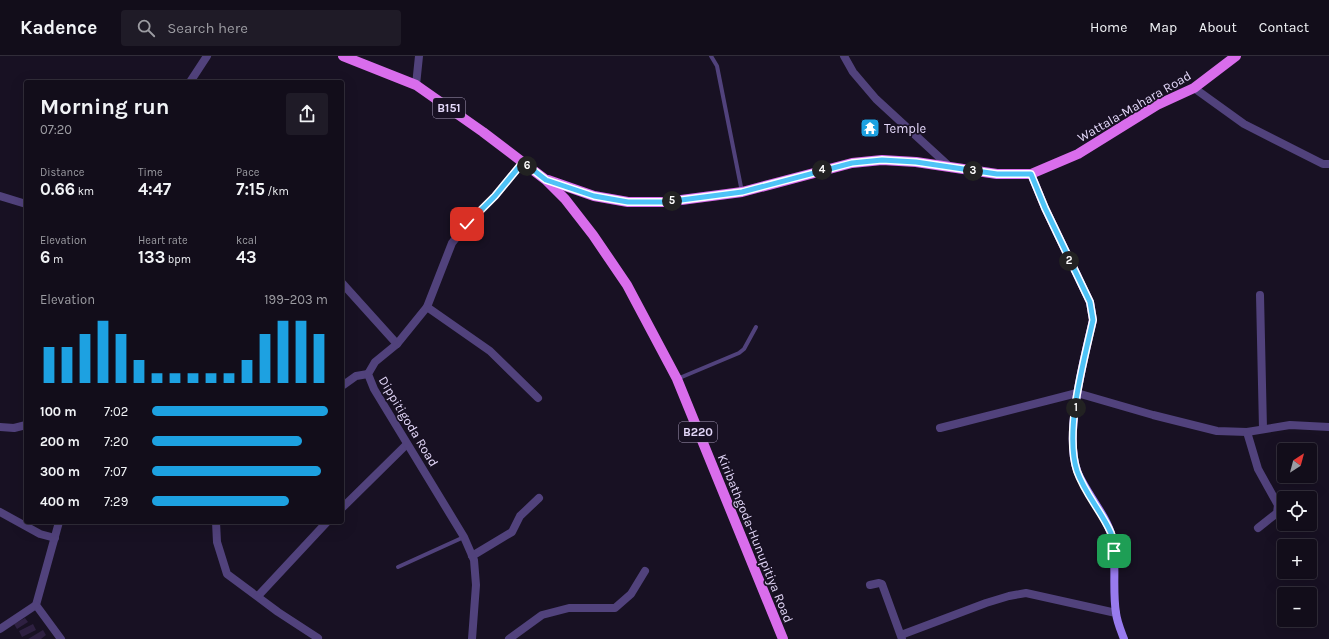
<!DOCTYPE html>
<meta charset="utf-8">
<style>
body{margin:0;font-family:Karla,sans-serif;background:#1f1b27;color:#f1f3f6;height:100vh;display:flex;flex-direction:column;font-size:15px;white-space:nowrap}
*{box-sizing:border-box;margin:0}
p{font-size:13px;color:#9c9ca2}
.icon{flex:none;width:22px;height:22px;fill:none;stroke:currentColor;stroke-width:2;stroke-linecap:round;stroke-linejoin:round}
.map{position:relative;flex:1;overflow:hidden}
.details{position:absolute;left:24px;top:24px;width:320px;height:444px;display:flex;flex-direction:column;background:#120d1a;border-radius:4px;box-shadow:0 4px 16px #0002,0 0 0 1px #312d39}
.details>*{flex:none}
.needle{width:26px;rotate:36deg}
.controls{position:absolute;left:1277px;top:387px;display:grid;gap:8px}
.controls a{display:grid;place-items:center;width:40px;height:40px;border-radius:4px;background:#120d1a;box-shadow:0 4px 16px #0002,0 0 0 1px #312d39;font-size:20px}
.pin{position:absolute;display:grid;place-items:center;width:34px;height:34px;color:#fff;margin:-17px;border-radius:8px;box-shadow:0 2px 6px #0006}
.km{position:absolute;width:20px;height:20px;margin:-10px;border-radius:50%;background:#222;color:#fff;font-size:11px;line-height:20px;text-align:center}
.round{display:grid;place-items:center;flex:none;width:42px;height:42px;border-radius:4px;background:#1f1b27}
.headline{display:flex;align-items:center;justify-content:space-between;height:68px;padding:0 16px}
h1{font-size:22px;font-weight:700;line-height:30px}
.stats{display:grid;grid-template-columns:repeat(3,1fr);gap:6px;height:68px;padding:4px 16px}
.stats div{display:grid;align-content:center}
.stats b{font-size:17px;font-weight:700}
.stats small{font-size:11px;font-weight:400}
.stats p{font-size:11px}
.chart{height:112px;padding:8px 16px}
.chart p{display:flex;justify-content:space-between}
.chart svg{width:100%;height:72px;margin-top:4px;stroke:#1da1e1;stroke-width:6}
ul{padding:0 16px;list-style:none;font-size:13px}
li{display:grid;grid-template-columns:64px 48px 1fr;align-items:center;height:30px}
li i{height:10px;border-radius:5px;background:#1da1e1}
header{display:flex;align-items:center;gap:24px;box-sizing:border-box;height:56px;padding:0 20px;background:#120d1a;border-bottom:1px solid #312d39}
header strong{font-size:19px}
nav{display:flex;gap:22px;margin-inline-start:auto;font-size:14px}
.search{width:280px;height:36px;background:#1f1b27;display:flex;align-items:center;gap:10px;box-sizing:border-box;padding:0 14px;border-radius:4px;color:#9c9ca2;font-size:15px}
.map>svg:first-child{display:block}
.building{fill:#2e2041}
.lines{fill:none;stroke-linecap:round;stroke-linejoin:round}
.lane{stroke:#51427c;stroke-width:4}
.street{stroke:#51427c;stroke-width:8}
.secondary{stroke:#987bee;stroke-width:8}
.primary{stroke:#d96dec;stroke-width:10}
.route-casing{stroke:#fff;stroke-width:8}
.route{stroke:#4fc3f7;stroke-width:5}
.labels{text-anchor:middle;stroke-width:3.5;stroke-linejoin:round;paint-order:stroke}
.shield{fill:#181123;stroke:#a79cba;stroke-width:1}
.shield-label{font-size:12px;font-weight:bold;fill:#e4d8fa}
.street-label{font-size:13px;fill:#e4d8fa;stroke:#181123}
.poi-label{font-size:13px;fill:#e4d8fa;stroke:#181123;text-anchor:start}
</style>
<header>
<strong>Kadence</strong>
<div class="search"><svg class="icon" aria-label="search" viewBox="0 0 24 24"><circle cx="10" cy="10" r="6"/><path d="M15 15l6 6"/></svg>Search here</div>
<nav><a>Home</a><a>Map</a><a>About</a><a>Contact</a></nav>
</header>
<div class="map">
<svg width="1329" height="583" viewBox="0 0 1329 583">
<rect width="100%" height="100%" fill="#181123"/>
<!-- building -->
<g class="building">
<polygon points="25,562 28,566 17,573 14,568"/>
<polygon points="33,568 36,574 22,581 19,575"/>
<polygon points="43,574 46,579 41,583 28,583"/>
</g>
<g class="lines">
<!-- lane -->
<g class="lane">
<polyline points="711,0 717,10 742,136"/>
<polyline points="677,323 739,297 744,293 756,271"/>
<polyline points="398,511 464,481"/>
</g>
<!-- street -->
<g class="street">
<polyline points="844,0 853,16 876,43 951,112"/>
<polyline points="190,26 207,0"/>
<polyline points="416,29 419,0"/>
<polyline points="1194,32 1244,68 1323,108 1329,108"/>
<polyline points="0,140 26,148"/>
<polyline points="342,227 397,288"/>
<polyline points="1260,239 1263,373"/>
<polyline points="427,251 490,295 538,342"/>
<polyline points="342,330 356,320 368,318"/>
<polyline points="0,371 14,372 26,369"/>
<polyline points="940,372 1077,337 1153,359 1217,375 1247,376 1290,369 1329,371"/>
<polyline points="1247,376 1258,413 1278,449 1277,457 1258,472"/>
<polyline points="342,452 407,388"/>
<polyline points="0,456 40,478 55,482"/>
<polyline points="59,466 36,549 61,583"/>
<polyline points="216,466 217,486 227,518 278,556 318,582"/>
<polyline points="472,500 512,476 520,460 539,442"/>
<polyline points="870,529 879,527 882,528 902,583"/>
<polyline points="258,540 327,466"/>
<polyline points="0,573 36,549"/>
<polyline points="901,579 986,547 1009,540 1026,537 1116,557"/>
<polyline points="472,583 476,529 474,504 464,481 374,333 368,318 375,306 397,288 427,251 452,187 467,168 495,140 523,106"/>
<polyline points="509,583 542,559 569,552 615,552 631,538 645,515"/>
</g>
<!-- secondary -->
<path class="secondary" d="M1031 118 1045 152 1090 246 1093 264C1084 303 1063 381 1078 417 1087 438 1107 460 1112 481 1117 506 1112 532 1116 557 1117 566 1121 575 1124 583"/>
<!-- primary -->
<g class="primary">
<polyline points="343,0 416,29 483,76 546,124 565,143 593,179 627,229 677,323 783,583"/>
<polyline points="548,124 594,140 628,146 666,146 742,136 852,107 882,104 916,106 997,118 1031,118 1078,98 1157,49 1194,32 1236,0"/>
</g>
</g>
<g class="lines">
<defs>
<path id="route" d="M467 168 495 140 523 106 546 124 594 140 628 146H666L742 136 852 107 882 104 916 106 997 118H1031L1045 152 1090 246 1093 264C1084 305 1064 375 1077 415 1085 438 1102 456 1111 477 1113 483 1113 490 1114 495"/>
</defs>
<!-- route casing -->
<use href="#route" class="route-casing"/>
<!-- route -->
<use href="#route" class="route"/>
</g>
<!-- icons -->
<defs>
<symbol id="temple-square" viewBox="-11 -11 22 22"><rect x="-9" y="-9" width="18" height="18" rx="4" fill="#1da1e1" stroke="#181123"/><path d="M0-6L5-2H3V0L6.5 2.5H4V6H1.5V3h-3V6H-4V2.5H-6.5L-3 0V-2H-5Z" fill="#fff"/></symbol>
</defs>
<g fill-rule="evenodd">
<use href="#temple-square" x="859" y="61" width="22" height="22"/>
</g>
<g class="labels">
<!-- shield labels -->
<g class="shield">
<rect x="433" y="42" width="32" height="20" rx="3"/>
<rect x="679" y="366" width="38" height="20" rx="3"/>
</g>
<g class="shield-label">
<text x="449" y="56">B151</text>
<text x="698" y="380">B220</text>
</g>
<!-- street labels -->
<g class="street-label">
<text transform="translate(1134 50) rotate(-30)" y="5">Wattala-Mahara Road</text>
<text transform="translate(409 365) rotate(59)" y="5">Dippitigoda Road</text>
<text transform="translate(756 482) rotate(68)" y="5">Kiribathgoda-Hunupitiya Road</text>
</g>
<!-- poi labels -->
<g class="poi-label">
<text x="884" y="77">Temple</text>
</g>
</g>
</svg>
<div class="controls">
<a><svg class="needle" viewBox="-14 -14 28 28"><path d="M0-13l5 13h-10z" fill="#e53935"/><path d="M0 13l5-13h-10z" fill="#9c9ca2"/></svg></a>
<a><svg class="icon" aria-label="locate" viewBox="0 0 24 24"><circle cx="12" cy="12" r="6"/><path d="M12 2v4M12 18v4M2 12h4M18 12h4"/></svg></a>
<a>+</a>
<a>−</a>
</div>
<div class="pin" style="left:1114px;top:495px;background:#1e9e55"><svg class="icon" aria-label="arrive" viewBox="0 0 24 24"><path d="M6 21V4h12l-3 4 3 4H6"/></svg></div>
<div class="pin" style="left:467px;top:168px;background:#d93025"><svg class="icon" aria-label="check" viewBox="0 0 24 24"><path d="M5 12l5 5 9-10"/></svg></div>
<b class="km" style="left:1076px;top:352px">1</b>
<b class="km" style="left:1069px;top:205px">2</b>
<b class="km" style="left:973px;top:115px">3</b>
<b class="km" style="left:822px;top:114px">4</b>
<b class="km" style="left:672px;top:145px">5</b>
<b class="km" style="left:527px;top:110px">6</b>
<section class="details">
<div class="headline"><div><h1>Morning run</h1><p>07:20</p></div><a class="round"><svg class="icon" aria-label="share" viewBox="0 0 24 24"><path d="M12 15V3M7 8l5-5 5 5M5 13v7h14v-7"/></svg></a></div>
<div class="stats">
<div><p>Distance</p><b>0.66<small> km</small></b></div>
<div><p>Time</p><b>4:47</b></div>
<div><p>Pace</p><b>7:15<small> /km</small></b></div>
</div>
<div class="stats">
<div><p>Elevation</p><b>6<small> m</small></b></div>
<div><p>Heart rate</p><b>133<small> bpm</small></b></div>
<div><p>kcal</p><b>43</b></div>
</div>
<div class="chart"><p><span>Elevation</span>199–203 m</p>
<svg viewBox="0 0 160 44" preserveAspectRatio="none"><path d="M5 44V22M15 44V22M25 44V14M35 44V6M45 44V14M55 44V30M65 44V38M75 44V38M85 44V38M95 44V38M105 44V38M115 44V30M125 44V14M135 44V6M145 44V6M155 44V14"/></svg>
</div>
<ul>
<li><b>100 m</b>7:02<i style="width:100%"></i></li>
<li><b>200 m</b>7:20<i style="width:85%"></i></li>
<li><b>300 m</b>7:07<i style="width:96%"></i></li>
<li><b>400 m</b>7:29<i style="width:78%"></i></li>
</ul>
</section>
</div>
